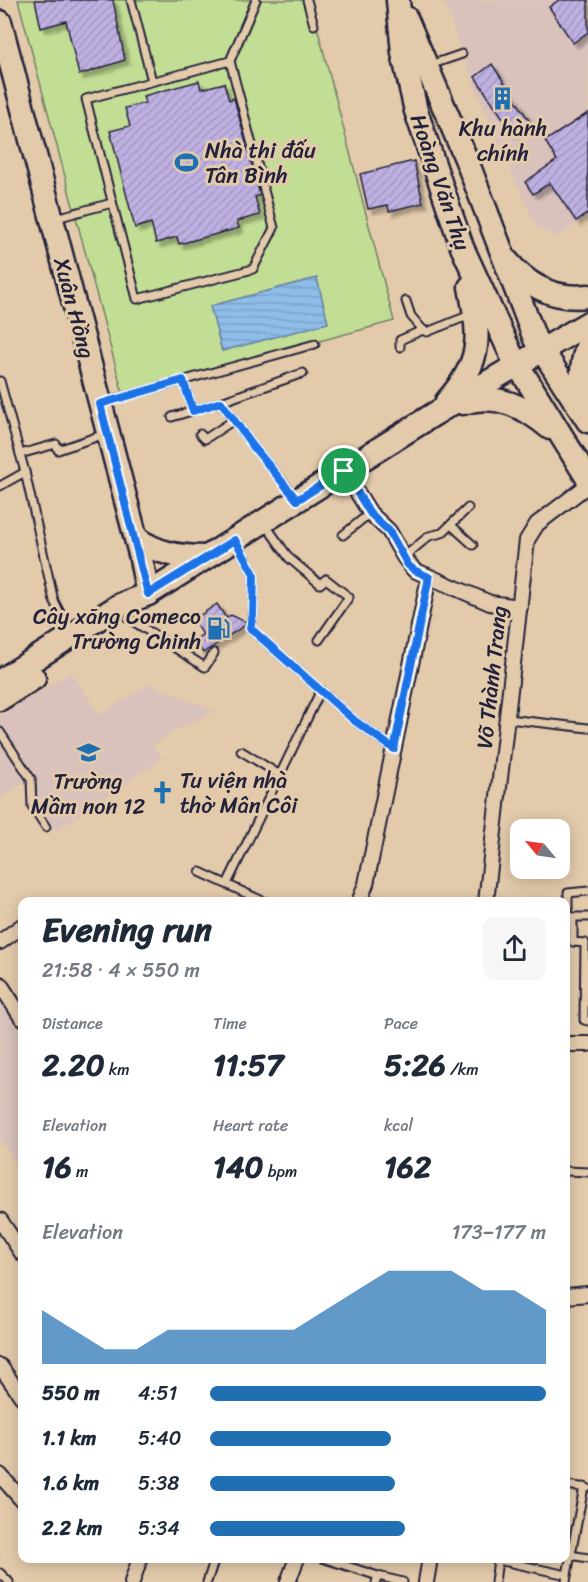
<!DOCTYPE html>
<meta charset="utf-8">
<style>
body{margin:0;font-family:Sriracha,sans-serif;background:#f6f6f7;color:#1f2937;height:100vh;display:flex;flex-direction:column;font-size:22px;white-space:nowrap}
*{box-sizing:border-box;margin:0}
p{font-size:20px;color:#747a83}
.icon{flex:none;width:33px;height:33px;fill:none;stroke:currentColor;stroke-width:2;stroke-linecap:round;stroke-linejoin:round}
.map{position:relative;flex:1;overflow:hidden}
.side{position:absolute;left:18px;top:897px;width:552px;height:666px;display:flex;flex-direction:column;background:#fff;border-radius:12px;box-shadow:0 3px 15px #0003}
.side>*{flex:none}
.needle{width:39px;rotate:299deg}
.controls{position:absolute;left:510px;top:819px;display:grid;gap:12px}
.controls a{display:grid;place-items:center;width:60px;height:60px;border-radius:12px;background:#fff;box-shadow:0 3px 15px #0003;font-size:30px}
.pin{position:absolute;display:grid;place-items:center;width:51px;height:51px;color:#fff;margin:-26px;border:3px solid #fff;border-radius:50%;box-shadow:0 2px 6px #0007}
.round{display:grid;place-items:center;flex:none;width:63px;height:63px;border-radius:12px;background:#f6f6f7}
.overview{display:flex;align-items:center;justify-content:space-between;height:102px;padding:0 24px}
h1{font-size:33px;font-weight:700;line-height:45px}
.stats{display:grid;grid-template-columns:repeat(3,1fr);gap:9px;height:102px;padding:6px 24px}
.stats div{display:grid;align-content:center}
.stats b{font-size:30px;font-weight:700}
.stats small{font-size:16px;font-weight:400}
.stats p{font-size:16px}
.chart{height:168px;padding:12px 24px}
.chart p{display:flex;justify-content:space-between}
.chart svg{width:100%;height:108px;margin-top:6px;fill:#1f6fb2;opacity:.7}
ul{padding:0 24px;list-style:none;font-size:20px}
li{display:grid;grid-template-columns:96px 72px 1fr;align-items:center;height:45px}
li i{height:15px;border-radius:8px;background:#1f6fb2}
.map>svg:first-child{display:block}
.built{fill:#d8c2bb}
.green{fill:#c2dd94;stroke:#728068;stroke-width:1.5}
.water{fill:url(#water-rules);stroke:#637fa3;stroke-width:1.5}
.building{fill:url(#building-hatch);stroke:#22223b;stroke-width:1.5;filter:url(#shadow)}
.lines{fill:none;stroke-linecap:round;stroke-linejoin:round}
.lane-casing{stroke:#22223b;stroke-width:11}
.street-casing{stroke:#22223b;stroke-width:18}
.primary-casing{stroke:#22223b;stroke-width:27}
.lane{stroke:#e3caab;stroke-width:7}
.street{stroke:#e3caab;stroke-width:14}
.primary{stroke:#e3caab;stroke-width:22}
.route-casing{stroke:#fff;stroke-width:12}
.route{stroke:#1a73e8;stroke-width:8}
.labels{text-anchor:middle;stroke-width:6;stroke-linejoin:round;paint-order:stroke}
.poi-label{font-size:22px;fill:#22223b;stroke:#e3caab}
.street-label{font-size:22px;fill:#22223b;stroke:#e3caab}
</style>
<div class="map">
<svg width="588" height="1582" viewBox="0 0 588 1582">
<defs>
<pattern id="water-rules" width="6" height="5" patternUnits="userSpaceOnUse" patternTransform="scale(1.5)"><rect width="6" height="5" fill="#8ebde9"/><path d="M0 2.5h6" fill="none" stroke="#7aa2c9"/></pattern>
<pattern id="building-hatch" width="6" height="6" patternUnits="userSpaceOnUse" patternTransform="scale(1.5)"><rect width="6" height="6" fill="#beb0e1"/><path d="M-1 1l2-2M0 6l6-6M5 7l2-2" fill="none" stroke="#a397c2"/></pattern>
<filter id="shadow"><feDropShadow dx="4.5" dy="4.5" stdDeviation="1.5" flood-color="#0004"/></filter>
</defs>
<rect width="100%" height="100%" fill="#e3caab"/>
<filter id="ink" filterUnits="userSpaceOnUse"><feTurbulence type="fractalNoise" baseFrequency=".0167" numOctaves="2"/><feDisplacementMap in="SourceGraphic" scale="12" xChannelSelector="R" yChannelSelector="G"/><feConvolveMatrix kernelMatrix="1 2 1 2 8 2 1 2 1" color-interpolation-filters="sRGB"/></filter>
<g filter="url(#ink)">
<!-- built -->
<g class="built">
<polygon points="444,0 588,0 588,216 556,238 536,226 497,140 462,54"/>
<polygon points="71,672 99,715 149,684 215,711 177,729 153,745 162,759 56,831 37,802 34,776 0,724 0,716"/>
<polygon points="0,740 27,781 0,799"/>
<polygon points="0,996 22,1030 22,1172 0,1139"/>
</g>
<!-- green -->
<polygon class="green" points="18,0 310,0 394,321 123,394"/>
<!-- water -->
<polygon class="water" points="317,278 328,323 222,351 210,306"/>
<!-- building -->
<g class="building">
<polygon points="35,0 113,0 125,60 79,75 66,21 41,28"/>
<polygon points="559,0 588,0 588,32 573,43 549,7"/>
<polygon points="492,64 530,122 513,133 475,77"/>
<polygon points="199,81 201,89 224,83 229,100 234,98 260,195 255,197 260,215 237,221 239,228 179,244 177,237 156,243 151,223 135,228 110,131 130,126 125,108 145,103 143,96"/>
<polygon points="588,113 588,213 576,221 550,183 533,194 525,182 557,160 545,141"/>
<polygon points="414,161 423,203 389,211 388,205 368,209 360,174"/>
<polygon points="217,604 226,618 231,615 246,622 245,625 203,653 195,640 203,634 193,620"/>
</g>
<g class="lines">
<defs>
<g id="lane">
<polyline points="131,0 152,81"/>
<polyline points="307,0 314,25"/>
<polyline points="230,61 86,99 137,299 253,269 274,228 230,61 256,0"/>
<polyline points="430,65 462,54"/>
<polyline points="56,218 112,203"/>
<polyline points="406,301 411,316 423,330"/>
<polyline points="400,347 400,340 423,330 427,332 470,315"/>
<polyline points="183,380 193,411"/>
<polyline points="0,381 25,472 54,601 70,632"/>
<polyline points="105,402 315,344"/>
<polyline points="221,402 252,445 296,498"/>
<polyline points="172,417 221,402 303,373"/>
<polyline points="200,434 205,439 234,420"/>
<polyline points="20,454 56,444 58,450 105,434"/>
<polyline points="0,486 25,472"/>
<polyline points="265,524 289,558 320,584 326,579 349,597 319,640"/>
<polyline points="451,525 473,545"/>
<polyline points="343,535 370,513"/>
<polyline points="236,542 254,574 253,615 250,628 355,721 394,749"/>
<polyline points="404,557 429,536 442,533 468,508"/>
<polyline points="128,618 205,667 214,653"/>
<polyline points="508,719 588,728"/>
<polyline points="0,732 31,779 32,806 46,827"/>
<polyline points="241,751 280,775"/>
<polyline points="200,872 265,902"/>
<polyline points="227,884 321,690"/>
<polyline points="588,891 568,893 568,916 573,917 573,942 585,943 584,1020 588,1021"/>
<polyline points="573,917 588,917"/>
<polyline points="566,1171 588,1172"/>
<polyline points="566,1485 587,1488"/>
<polyline points="570,1555 588,1558"/>
<polyline points="322,1558 378,1576"/>
<polyline points="0,1573 9,1582"/>
<polyline points="567,1575 584,1487"/>
<polyline points="207,1582 215,1558"/>
<polyline points="376,1582 378,1576 403,1582"/>
<polyline points="495,1582 498,1560 567,1575 566,1582"/>
</g>
<g id="street">
<polyline points="344,471 370,513 389,531 404,557 414,570 490,603 520,607"/>
<polyline points="359,902 366,884 429,577"/>
<polyline points="486,902 527,540 537,524 588,485"/>
<polyline points="0,942 22,926"/>
<polyline points="0,984 22,1018"/>
<polyline points="566,1044 588,1044"/>
<polyline points="0,1220 22,1253"/>
<polyline points="566,1296 588,1294"/>
<polyline points="0,1366 22,1397"/>
<polyline points="0,1475 22,1500"/>
<polyline points="132,1582 140,1558"/>
<polyline points="288,1582 297,1558"/>
<polyline points="426,1582 430,1558"/>
</g>
<g id="primary">
<polyline points="398,1 403,53 416,111 462,247 511,354 588,479"/>
<polyline points="406,18 467,161 535,339 588,421"/>
<polyline points="0,22 140,554 148,594"/>
<path d="M508 262C529 287 555 300 588 296"/>
<path d="M447 401C483 361 480 337 470 287"/>
<path d="M463 403C497 392 525 407 550 428"/>
<path d="M586 413C581 390 579 367 588 344"/>
<path d="M136 538C158 554 179 557 207 557"/>
<polyline points="0,681 120,605 148,594 436,413 588,323"/>
<polyline points="0,699 34,678"/>
</g>
</defs>
<!-- lane casing -->
<use href="#lane" class="lane-casing"/>
<!-- street casing -->
<use href="#street" class="street-casing"/>
<!-- primary casing -->
<use href="#primary" class="primary-casing"/>
<!-- lane -->
<use href="#lane" class="lane"/>
<!-- street -->
<use href="#street" class="street"/>
<!-- primary -->
<use href="#primary" class="primary"/>
</g>
</g>
<g class="lines" filter="url(#ink)">
<defs>
<polygon id="route" points="183,380 193,411 221,402 252,445 297,500 344,471 370,513 389,531 408,565 414,570 429,577 394,749 355,721 250,628 253,615 254,574 235,540 148,594 100,404"/>
</defs>
<!-- route casing -->
<use href="#route" class="route-casing"/>
<!-- route -->
<use href="#route" class="route"/>
</g>
<!-- icons -->
<defs>
<symbol id="building-bare" viewBox="-9 -9 18 18"><path d="M-4-6H4V6H1V3H-1V6H-4ZM-2.5-4.3h1.7v1.8h-1.7ZM.8-4.3h1.7v1.8H.8ZM-2.5-1h1.7V.8h-1.7ZM.8-1h1.7V.8H.8Z" fill="#1f6fb2" stroke="#e3caab" stroke-width="2.5" paint-order="stroke"/></symbol>
<symbol id="stadium-bare" viewBox="-9 -9 18 18"><path d="M0-5a6.5 5 0 1 0 0 10a6.5 5 0 1 0 0-10ZM-3.5-1.8h7v3.6h-7Z" fill="#1f6fb2" stroke="#e3caab" stroke-width="2.5" paint-order="stroke"/></symbol>
<symbol id="fuel-bare" viewBox="-9 -9 18 18"><path d="M-5.5-6h7V0h2V4h1.3V-2.5L3-4.5l.8-.8L6-3V5H2.5V1h-1V6h-7ZM-4.2-4.7v3.2H.2V-4.7Z" fill="#1f6fb2" stroke="#e3caab" stroke-width="2.5" paint-order="stroke"/></symbol>
<symbol id="school-bare" viewBox="-9 -9 18 18"><path d="M0-5L7-2L0 1L-7-2ZM-4 1L0 2.5L4 1V4Q0 6-4 4Z" fill="#1f6fb2" stroke="#e3caab" stroke-width="2.5" paint-order="stroke"/></symbol>
<symbol id="church-bare" viewBox="-9 -9 18 18"><path d="M-1.2-6h2.4v3.5h3.3v2.4h-3.3V6h-2.4V-.1h-3.3v-2.4h3.3Z" fill="#1f6fb2" stroke="#e3caab" stroke-width="2.5" paint-order="stroke"/></symbol>
</defs>
<g fill-rule="evenodd">
<use href="#building-bare" x="486" y="82" width="33" height="33"/>
<use href="#stadium-bare" x="170" y="146" width="33" height="33"/>
<use href="#fuel-bare" x="202" y="612" width="33" height="33"/>
<use href="#school-bare" x="72" y="736" width="33" height="33"/>
<use href="#church-bare" x="146" y="776" width="33" height="33"/>
</g>
<g class="labels">
<!-- poi labels -->
<g class="poi-label">
<text x="503" y="136">Khu hành<tspan x="503" dy="25">chính</tspan></text>
<text x="205" y="158" text-anchor="start">Nhà thi đấu<tspan x="205" dy="25">Tân Bình</tspan></text>
<text x="201" y="624" text-anchor="end">Cây xăng Comeco<tspan x="201" dy="25">Trường Chinh</tspan></text>
<text x="180" y="788" text-anchor="start">Tu viện nhà<tspan x="180" dy="25">thờ Mân Côi</tspan></text>
<text x="88" y="789">Trường<tspan x="88" dy="25">Mầm non 12</tspan></text>
</g>
<!-- street labels -->
<g class="street-label">
<text transform="translate(441 182) rotate(71)" y="8">Hoàng Văn Thụ</text>
<text transform="translate(75 308) rotate(75)" y="8">Xuân Hồng</text>
<text transform="translate(491 677) rotate(-84)" y="8">Võ Thành Trang</text>
</g>
</g>
</svg>
<div class="controls">
<a><svg class="needle" viewBox="-14 -14 28 28"><path d="M0-13l5 13h-10z" fill="#e53935"/><path d="M0 13l5-13h-10z" fill="#747a83"/></svg></a>
</div>
<div class="pin" style="left:344px;top:471px;background:#1e9e55"><svg class="icon" aria-label="arrive" viewBox="0 0 24 24"><path d="M6 21V4h12l-3 4 3 4H6"/></svg></div>
<section class="side">
<div class="overview"><div><h1>Evening run</h1><p>21:58 · 4 × 550 m</p></div><a class="round"><svg class="icon" aria-label="share" viewBox="0 0 24 24"><path d="M12 15V3M7 8l5-5 5 5M5 13v7h14v-7"/></svg></a></div>
<div class="stats">
<div><p>Distance</p><b>2.20<small> km</small></b></div>
<div><p>Time</p><b>11:57</b></div>
<div><p>Pace</p><b>5:26<small> /km</small></b></div>
</div>
<div class="stats">
<div><p>Elevation</p><b>16<small> m</small></b></div>
<div><p>Heart rate</p><b>140<small> bpm</small></b></div>
<div><p>kcal</p><b>162</b></div>
</div>
<div class="chart"><p><span>Elevation</span>173–177 m</p>
<svg viewBox="0 0 160 44" preserveAspectRatio="none"><path d="M0 44V22L10 30L20 38L30 38L40 30L50 30L60 30L70 30L80 30L90 22L100 14L110 6L120 6L130 6L140 14L150 14L160 22V44z"/></svg>
</div>
<ul>
<li><b>550 m</b>4:51<i style="width:100%"></i></li>
<li><b>1.1 km</b>5:40<i style="width:54%"></i></li>
<li><b>1.6 km</b>5:38<i style="width:55%"></i></li>
<li><b>2.2 km</b>5:34<i style="width:58%"></i></li>
</ul>
</section>
</div>
